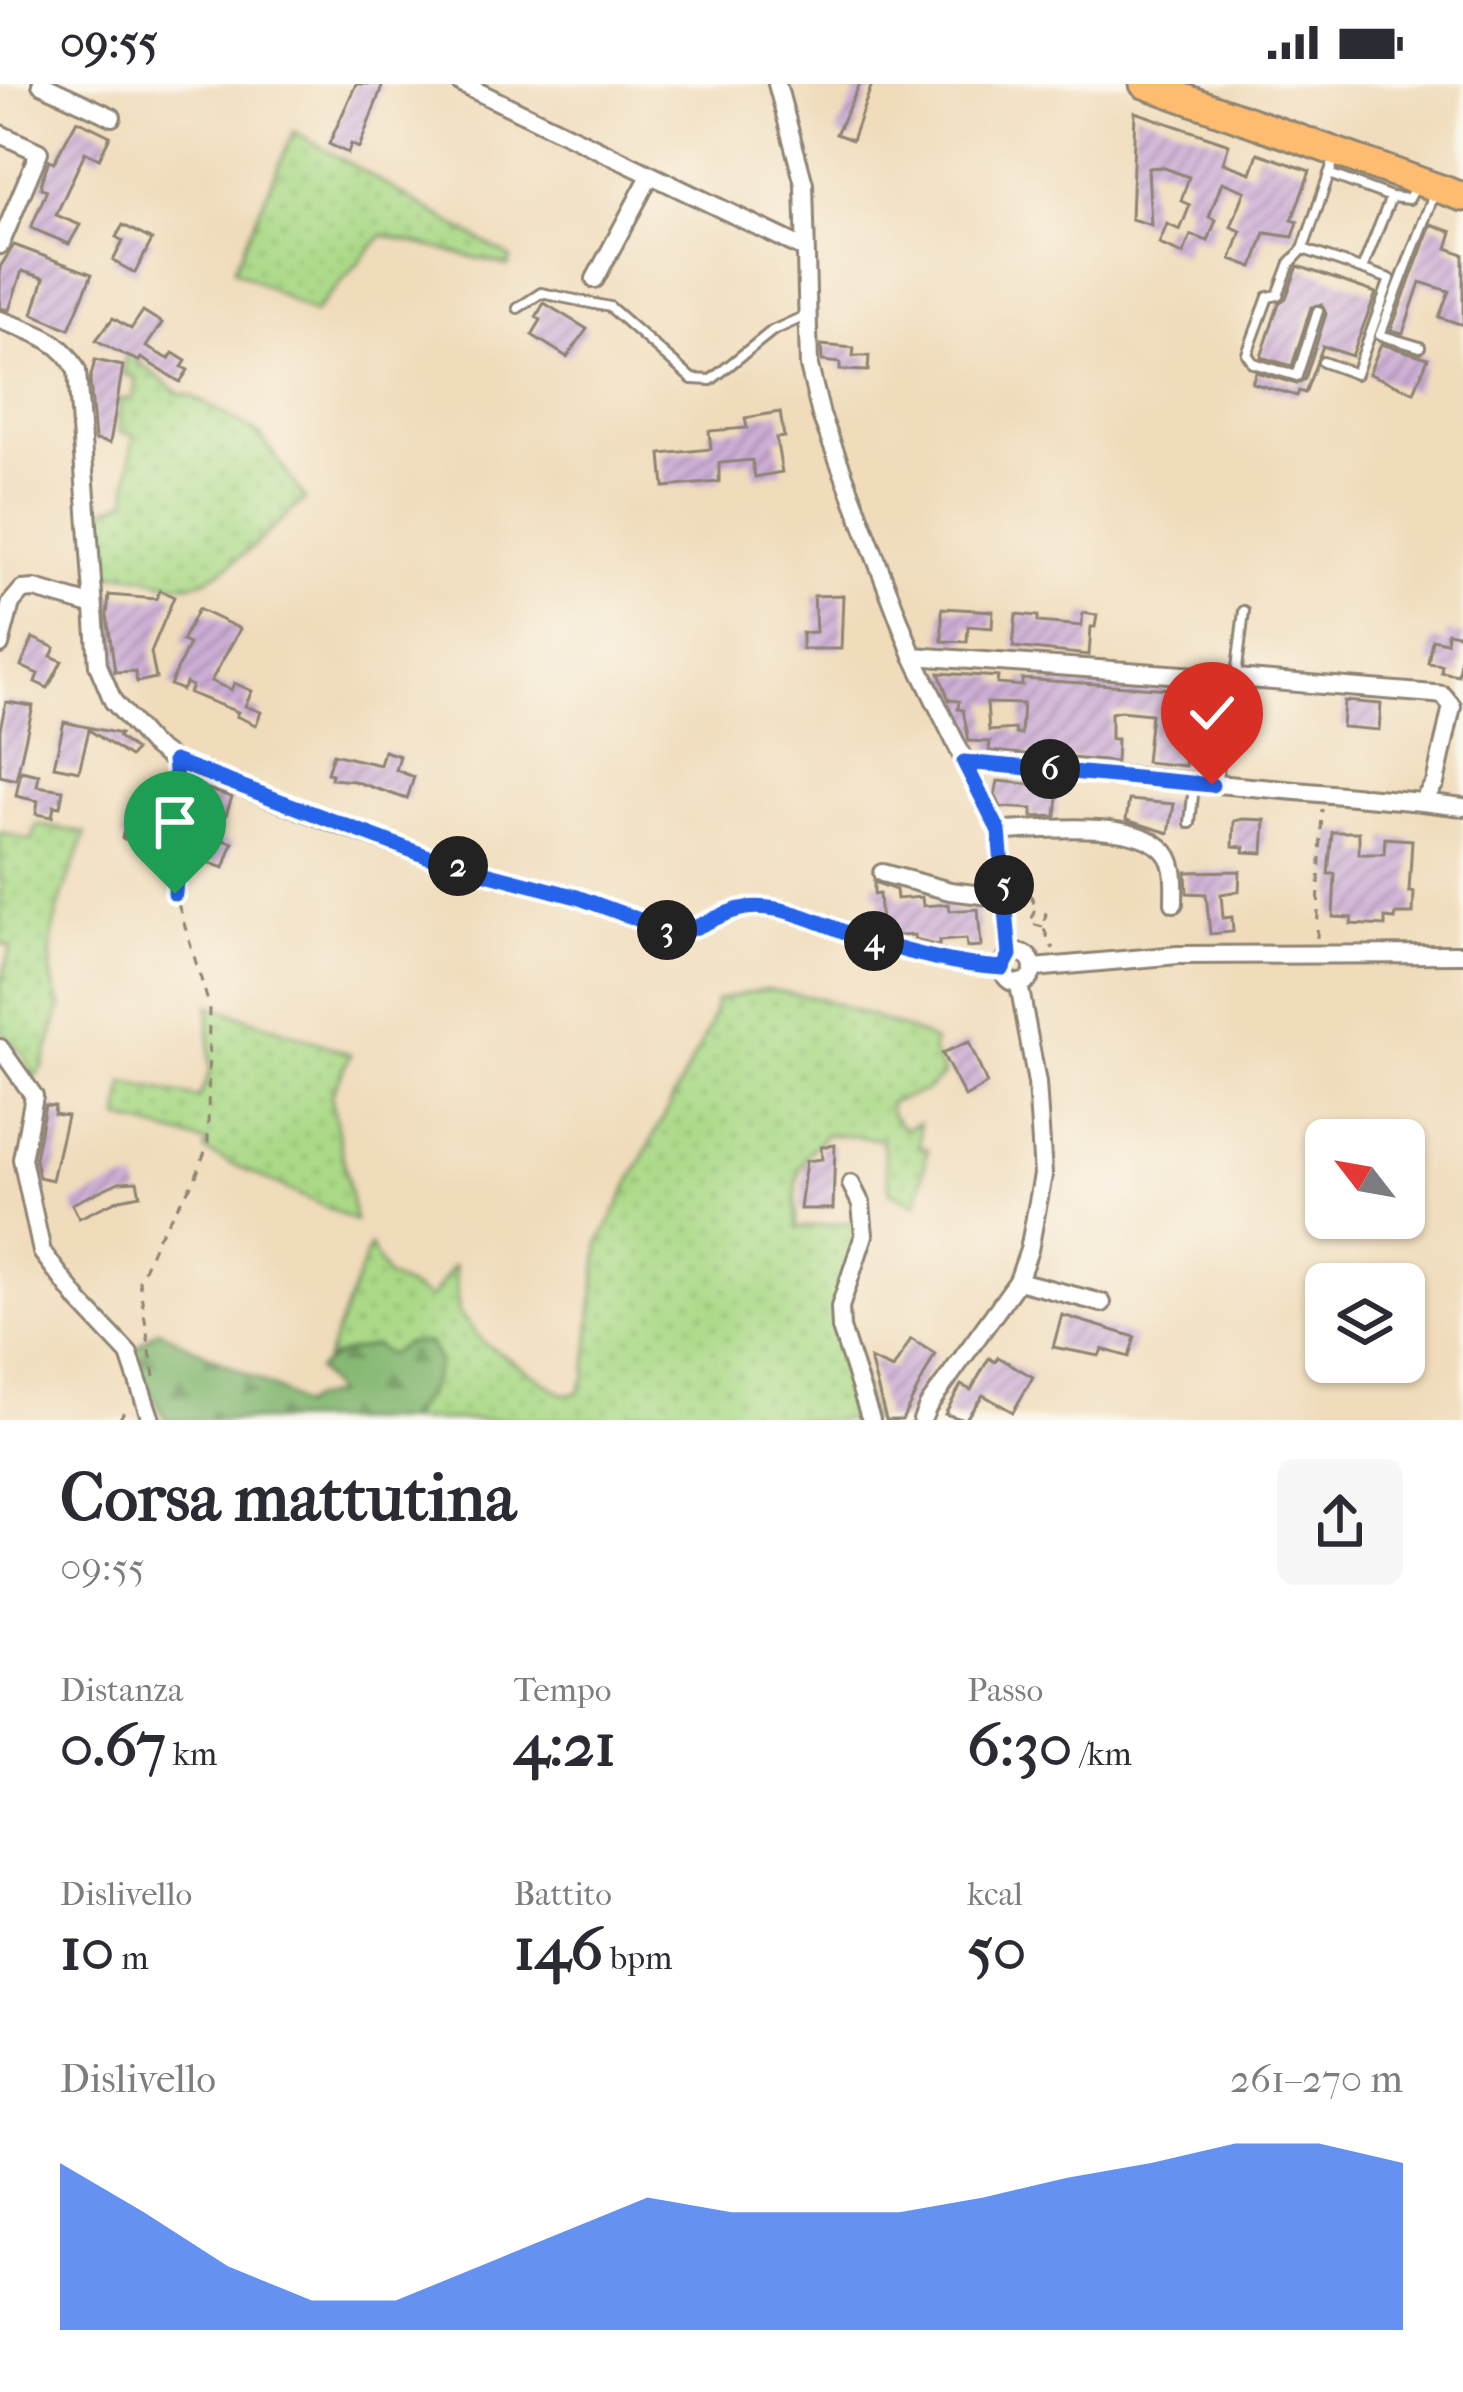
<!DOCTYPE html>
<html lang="it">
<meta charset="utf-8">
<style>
body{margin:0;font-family:"IM FELL French Canon",serif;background:#f7f7f7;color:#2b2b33;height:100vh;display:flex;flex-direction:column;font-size:45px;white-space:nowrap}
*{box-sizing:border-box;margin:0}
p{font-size:39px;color:#7c7c81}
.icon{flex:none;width:66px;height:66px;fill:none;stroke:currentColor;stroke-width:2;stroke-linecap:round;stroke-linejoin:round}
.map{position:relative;height:1336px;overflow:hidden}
.drawer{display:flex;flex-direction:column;background:#fff;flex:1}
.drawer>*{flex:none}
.needle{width:78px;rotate:301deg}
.fabs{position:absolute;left:1305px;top:1035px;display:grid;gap:24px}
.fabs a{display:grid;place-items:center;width:120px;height:120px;border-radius:18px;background:#fff;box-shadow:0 3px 9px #0004;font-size:60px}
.pin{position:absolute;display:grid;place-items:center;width:102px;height:102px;color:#fff;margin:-123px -51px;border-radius:50% 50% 50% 0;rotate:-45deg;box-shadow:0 0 12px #0007}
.pin .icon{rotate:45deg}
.km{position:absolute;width:60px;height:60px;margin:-30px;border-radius:50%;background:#222;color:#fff;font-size:33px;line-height:60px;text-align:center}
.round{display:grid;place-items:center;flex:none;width:126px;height:126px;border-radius:18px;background:#f7f7f7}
.head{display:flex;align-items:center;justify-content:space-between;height:204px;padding:0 60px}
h1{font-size:66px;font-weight:700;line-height:90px}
.figures{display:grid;grid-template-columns:repeat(3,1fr);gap:18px;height:204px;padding:12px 60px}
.figures div{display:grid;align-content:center}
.figures b{font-size:60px;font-weight:700}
.figures small{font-size:33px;font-weight:400}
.figures p{font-size:33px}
.chart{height:336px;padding:24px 60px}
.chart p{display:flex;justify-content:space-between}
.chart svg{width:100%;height:216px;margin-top:12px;fill:#2563eb;opacity:.7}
.status{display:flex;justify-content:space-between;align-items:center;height:84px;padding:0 60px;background:#fff;direction:ltr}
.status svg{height:33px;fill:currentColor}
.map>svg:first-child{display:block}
.grass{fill:url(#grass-dots);stroke:#6a8259;stroke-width:3}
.forest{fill:url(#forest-firs);stroke:#597250;stroke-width:3}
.building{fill:url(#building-hatch);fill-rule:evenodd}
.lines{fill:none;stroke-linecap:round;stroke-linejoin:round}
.lane-casing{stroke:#8e8473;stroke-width:14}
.street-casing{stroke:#8e8473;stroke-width:22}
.primary-casing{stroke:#8e8473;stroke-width:33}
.path{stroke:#8e8473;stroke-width:3;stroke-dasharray:9 9;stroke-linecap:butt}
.lane{stroke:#fff;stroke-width:8}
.street{stroke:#fff;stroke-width:16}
.primary{stroke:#fdbc70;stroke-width:27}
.route-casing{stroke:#fff;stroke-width:24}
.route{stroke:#2563eb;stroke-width:15}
</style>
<div class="status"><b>09:55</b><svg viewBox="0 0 49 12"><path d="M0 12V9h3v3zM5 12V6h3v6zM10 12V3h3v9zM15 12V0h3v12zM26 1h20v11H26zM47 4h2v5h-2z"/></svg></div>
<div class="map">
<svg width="1463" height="1336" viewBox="0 0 1463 1336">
<defs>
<pattern id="grass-dots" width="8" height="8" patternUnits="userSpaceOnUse" patternTransform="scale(3)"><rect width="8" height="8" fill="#aad987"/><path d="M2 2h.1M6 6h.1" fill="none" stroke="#92ba75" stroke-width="1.8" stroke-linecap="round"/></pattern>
<pattern id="forest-firs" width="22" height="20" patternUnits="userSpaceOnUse" patternTransform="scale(3)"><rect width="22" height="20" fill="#87b974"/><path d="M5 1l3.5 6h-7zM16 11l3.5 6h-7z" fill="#6f975f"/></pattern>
<pattern id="building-hatch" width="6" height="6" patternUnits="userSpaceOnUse" patternTransform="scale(3)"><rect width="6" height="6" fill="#cdaed6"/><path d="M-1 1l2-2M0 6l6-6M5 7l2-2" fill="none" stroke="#a78eae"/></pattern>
</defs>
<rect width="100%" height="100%" fill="#fbf7ec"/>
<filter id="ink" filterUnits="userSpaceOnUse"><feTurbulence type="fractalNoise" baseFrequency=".00833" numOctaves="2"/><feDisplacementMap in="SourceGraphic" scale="24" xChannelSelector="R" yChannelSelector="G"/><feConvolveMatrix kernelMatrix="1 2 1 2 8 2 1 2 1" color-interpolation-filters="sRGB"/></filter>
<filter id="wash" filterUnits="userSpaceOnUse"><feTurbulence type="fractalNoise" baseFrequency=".004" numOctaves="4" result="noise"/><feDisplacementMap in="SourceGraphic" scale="48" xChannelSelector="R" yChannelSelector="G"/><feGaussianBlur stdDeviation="2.7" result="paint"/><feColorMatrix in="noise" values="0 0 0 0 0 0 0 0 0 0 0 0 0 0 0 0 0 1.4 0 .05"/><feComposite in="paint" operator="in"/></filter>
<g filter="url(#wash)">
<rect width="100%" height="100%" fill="#f0dcbb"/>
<!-- grass -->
<g class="grass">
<polygon points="294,47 511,174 508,182 383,151 314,229 234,185"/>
<path d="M129 271 180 310 192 312 259 350 305 415C276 439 226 495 190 500 156 504 137 480 95 495L93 430 127 416 133 351 119 348 120 315H133L136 294 124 290 125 272Z"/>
<path d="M37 741 86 749C66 803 34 865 61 922L43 983 34 993 23 970 0 946V902L11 863 0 859V748L32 757Z"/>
<path d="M765 905 822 915 923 951 934 958 932 966 944 990 927 1006 889 1019 891 1030 904 1045 919 1039 920 1063 928 1065 917 1120 890 1108 882 1055 826 1050C794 1081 794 1099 797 1144L863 1137 840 1223 871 1336H672L675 1326 636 1329 629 1336H408L431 1302 439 1278 429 1259 388 1272 352 1266 326 1275 370 1162 387 1193 431 1214 454 1181 459 1229 484 1259 563 1310 578 1309 586 1291 599 1160 710 942 717 916Z"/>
<polygon points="209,921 351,970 331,1011 355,1137 205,1067 207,1059 120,1035 124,999 199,1014 210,988"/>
</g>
<!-- forest -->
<path class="forest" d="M158 1246 284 1309 301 1322 310 1315 335 1310 317 1286C332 1269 353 1265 375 1261L388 1271 406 1259H429L439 1278 431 1302 408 1336H165C155 1312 140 1294 129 1270Z"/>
<g id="blocks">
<!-- building -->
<g class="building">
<polygon points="356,0 383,0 359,64 351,60 348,69 329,60"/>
<polygon points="860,0 872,0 852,56 836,50"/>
<polygon points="1135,28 1229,60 1223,79 1251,89 1258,69 1310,87 1292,136 1298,138 1293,153 1265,149 1253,183 1231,175 1241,147 1231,143 1245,107 1222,98 1209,133 1216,136 1208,157 1191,151 1183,170 1159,160 1167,140 1180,146 1190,121 1181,117 1189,93 1162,83 1148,84 1151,141 1131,135"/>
<polygon points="77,36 110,52 99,75 85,68 56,131 80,141 69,160 31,144 47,106 41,104 41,98 49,76 54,78"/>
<polygon points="1431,140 1452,148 1447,164 1463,170 1463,241 1439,233 1449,207 1420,198 1403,249 1391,246"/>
<polygon points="123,141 152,156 135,189 113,177 123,157 116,153"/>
<polygon points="14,161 92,190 69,245 33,230 44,194 22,187 9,226 0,224 0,183"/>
<polygon points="1298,182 1376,209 1352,272 1323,262 1305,309 1299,307 1297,312 1252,299 1256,288 1296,300 1305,295 1326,230 1322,220 1311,223 1292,282 1261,273 1279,219 1286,214"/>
<polygon points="544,219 587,245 567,273 532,251 541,236 536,233"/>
<polygon points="143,227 162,239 146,263 169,275 173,269 186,277 182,283 188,286 180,298 141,274 139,277 124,271 96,256 113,234 131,245"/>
<polygon points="1381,260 1428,274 1414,308 1369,290"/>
<polygon points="821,261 854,264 853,272 869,272 868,287 840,286 840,279 822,277"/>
<polygon points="95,276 123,282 110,359 95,356 90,296"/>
<polygon points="780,328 784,353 776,354 782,388 755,393 752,376 719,379 719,398 664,403 661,370 711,365 709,347 747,344 745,334"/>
<polygon points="160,506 174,513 151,568 156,594 137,598 135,587 115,588 107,531 109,511 156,515"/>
<polygon points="843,511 841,565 802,565 802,549 816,548 814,512"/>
<polygon points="942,524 993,527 992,544 968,542 967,558 942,557"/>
<polygon points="198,525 240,545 211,597 231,606 234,599 252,607 245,622 261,628 256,641 236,632 238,628 189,609 192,602 186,599 182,606 170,601 189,560 182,557"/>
<polygon points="1083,529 1097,531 1095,543 1091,543 1089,571 1013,563 1016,530 1038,532 1038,538 1081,542"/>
<polygon points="1447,548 1463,551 1458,591 1441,588 1442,581 1428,579 1432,555 1446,558"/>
<polygon points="33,554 55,564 51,572 62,577 48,604 35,598 38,590 21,582"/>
<path d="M939 589 998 593 997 600 1022 602V595L1186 606 1180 654 1188 655 1185 682 1146 678 1151 630 1120 627 1111 629V655H1117L1116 678 989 667 990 658 969 657 963 626 958 625 959 617 949 616ZM987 619 1023 620 1021 651 1016 650 1015 645 989 647Z"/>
<polygon points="1344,617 1381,620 1379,646 1342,643"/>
<polygon points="6,618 33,622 16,696 0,692 0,645"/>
<polygon points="64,638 120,650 118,653 135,666 130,673 89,646 79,687 54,682"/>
<polygon points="384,667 400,672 396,686 414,693 407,715 354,697 331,695 332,690 327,689 333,670 380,681"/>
<polygon points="21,687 39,691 37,702 63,706 60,723 54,722 52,733 36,730 38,717 16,712"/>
<polygon points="998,697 1059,703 1056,732 1032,733 1032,725 1001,723 995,711"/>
<polygon points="195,701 232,713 218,754 233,759 224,784 206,778 213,752 186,743"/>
<polygon points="1129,716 1174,720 1169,749 1126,736"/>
<polygon points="129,727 159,740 152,765 122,754"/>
<polygon points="1243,735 1265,736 1263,769 1244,768 1245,763 1233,762 1234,737"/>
<polygon points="1332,748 1359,748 1359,770 1384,770 1385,754 1412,756 1409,808 1414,808 1413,830 1396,830 1395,835 1385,834 1385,842 1351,840 1352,834 1333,833 1335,790 1328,790"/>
<polygon points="1240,787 1239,807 1221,810 1223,834 1232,833 1233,848 1210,850 1206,810 1187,809 1186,788"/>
<polygon points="874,798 896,806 897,815 922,813 923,822 949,820 950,827 978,825 981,862 967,863 966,855 939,857 939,862 915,856 914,851 899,852 878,845 878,839 881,839 879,810 874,811"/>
<polygon points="969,958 987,1000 965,1013 942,969"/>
<polygon points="45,1021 55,1022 54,1030 67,1032 52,1096 39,1093 35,1075"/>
<polygon points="835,1061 833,1125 800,1125 806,1077 822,1075 821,1063"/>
<polygon points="137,1097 140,1111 120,1115 79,1134 72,1120 119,1098"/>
<polygon points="1062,1231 1135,1253 1129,1273 1102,1265 1099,1272 1053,1263"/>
<polygon points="911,1255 935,1270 902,1336 886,1336 870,1275 893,1285"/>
<polygon points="998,1273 1033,1293 1013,1328 983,1311 965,1336 945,1330 961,1301 971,1306 989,1274 995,1278"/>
</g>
</g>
</g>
<g filter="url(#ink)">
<use href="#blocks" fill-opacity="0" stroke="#8e8473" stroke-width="3"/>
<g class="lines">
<defs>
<g id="lane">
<polyline points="1329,90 1391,113 1409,115 1416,100"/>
<polyline points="1303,165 1290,179 1278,211 1268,213 1247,270 1253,279 1297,292 1318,227"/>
<polyline points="1362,185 1391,113"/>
<polyline points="518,224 541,209 610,223 692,295 711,296 772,247 805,232"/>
<polyline points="1420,263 1380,251 1434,110"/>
<polyline points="1323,278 1356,290 1390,195 1303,165 1334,76"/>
<polyline points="1236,592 1244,527"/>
<polyline points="1190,739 1194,702"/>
</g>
<g id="street">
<polyline points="41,0 112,33"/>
<polyline points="462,0 805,165"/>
<polyline points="777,0 804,100 809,282 821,331 913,572 999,747 1010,871"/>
<polyline points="0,50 39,68 0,161"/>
<polyline points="595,195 650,92"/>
<path d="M0 236C30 247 63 255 77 287L98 581 113 617 151 660 174 677 337 740 437 776 577 813 675 849C701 846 721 827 746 824 786 819 827 843 864 854 907 868 958 882 1003 884"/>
<polyline points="0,561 11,519 22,506 35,505 91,521"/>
<polyline points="913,572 1197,592"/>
<polyline points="964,678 1422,718 1435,699 1452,622 1443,611 1434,610 1236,594 1227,604 1212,701"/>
<polyline points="1422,718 1463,723"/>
<path d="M999 747C1040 746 1128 735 1161 764 1177 777 1174 801 1174 819"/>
<polyline points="882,789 950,807 1006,814"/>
<circle cx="1018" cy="884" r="15"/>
<polyline points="1034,884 1178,871 1463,870"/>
<polyline points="0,964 34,1012 22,1075 42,1168 80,1218 129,1270 151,1336"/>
<polyline points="851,1100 861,1120 864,1151 840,1223 841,1244 871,1336"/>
<polyline points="1018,1197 1102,1219"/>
<polyline points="922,1336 928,1322 1018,1197 1029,1166 1043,1091 1037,999 1019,900"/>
</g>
<polyline id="primary" points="1144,0 1463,113"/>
</defs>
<!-- lane casing -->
<use href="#lane" class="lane-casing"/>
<!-- street casing -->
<use href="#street" class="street-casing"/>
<!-- primary casing -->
<use href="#primary" class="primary-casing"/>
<!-- path -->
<g class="path">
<polyline points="1018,799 1029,807 1036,824"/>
<polyline points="1043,843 1031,840 1034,827 1046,830 1043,843 1053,865"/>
<polyline points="1317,854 1322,725"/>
<polyline points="154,1293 139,1197 158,1153 195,1095 208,1059 209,921 175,810 180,725 174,691"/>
<polyline points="119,1336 127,1323"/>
</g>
<!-- lane -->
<use href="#lane" class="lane"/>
<!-- street -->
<use href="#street" class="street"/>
<!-- primary -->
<use href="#primary" class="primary"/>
</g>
</g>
<g class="lines" filter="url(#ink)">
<defs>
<path id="route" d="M175 810 179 725 174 677 437 776 577 813 675 849C701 846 721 827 746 824 786 819 827 843 864 855 908 868 958 882 1003 884L1010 871 999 747 964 678 1212 701"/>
</defs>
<!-- route casing -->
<use href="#route" class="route-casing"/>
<!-- route -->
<use href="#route" class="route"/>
</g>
</svg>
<div class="fabs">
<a><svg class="needle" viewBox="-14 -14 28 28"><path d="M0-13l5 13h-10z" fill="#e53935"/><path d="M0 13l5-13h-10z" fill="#7c7c81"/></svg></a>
<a><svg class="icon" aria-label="layers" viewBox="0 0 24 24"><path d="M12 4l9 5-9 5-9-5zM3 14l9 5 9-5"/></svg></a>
</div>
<div class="pin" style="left:175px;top:810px;background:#1e9e55"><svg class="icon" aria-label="arrive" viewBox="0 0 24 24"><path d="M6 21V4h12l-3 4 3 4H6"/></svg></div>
<div class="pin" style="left:1212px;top:701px;background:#d93025"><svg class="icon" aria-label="check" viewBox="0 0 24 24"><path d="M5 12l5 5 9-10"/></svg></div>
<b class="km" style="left:458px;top:782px">2</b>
<b class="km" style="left:667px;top:846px">3</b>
<b class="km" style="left:874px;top:857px">4</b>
<b class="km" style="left:1004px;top:801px">5</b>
<b class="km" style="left:1050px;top:685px">6</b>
</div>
<section class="drawer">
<div class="head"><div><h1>Corsa mattutina</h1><p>09:55</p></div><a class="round"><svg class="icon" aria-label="share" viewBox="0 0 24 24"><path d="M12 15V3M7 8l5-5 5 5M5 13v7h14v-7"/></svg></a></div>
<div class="figures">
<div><p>Distanza</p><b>0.67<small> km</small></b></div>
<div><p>Tempo</p><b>4:21</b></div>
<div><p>Passo</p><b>6:30<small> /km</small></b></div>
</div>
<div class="figures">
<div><p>Dislivello</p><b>10<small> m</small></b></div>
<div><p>Battito</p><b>146<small> bpm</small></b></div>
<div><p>kcal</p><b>50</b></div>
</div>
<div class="chart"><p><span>Dislivello</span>261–270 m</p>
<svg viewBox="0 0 160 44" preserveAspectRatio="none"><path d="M0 44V10L10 20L20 31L30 38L40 38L50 31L60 24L70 17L80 20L90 20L100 20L110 17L120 13L130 10L140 6L150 6L160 10V44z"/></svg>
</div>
</section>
